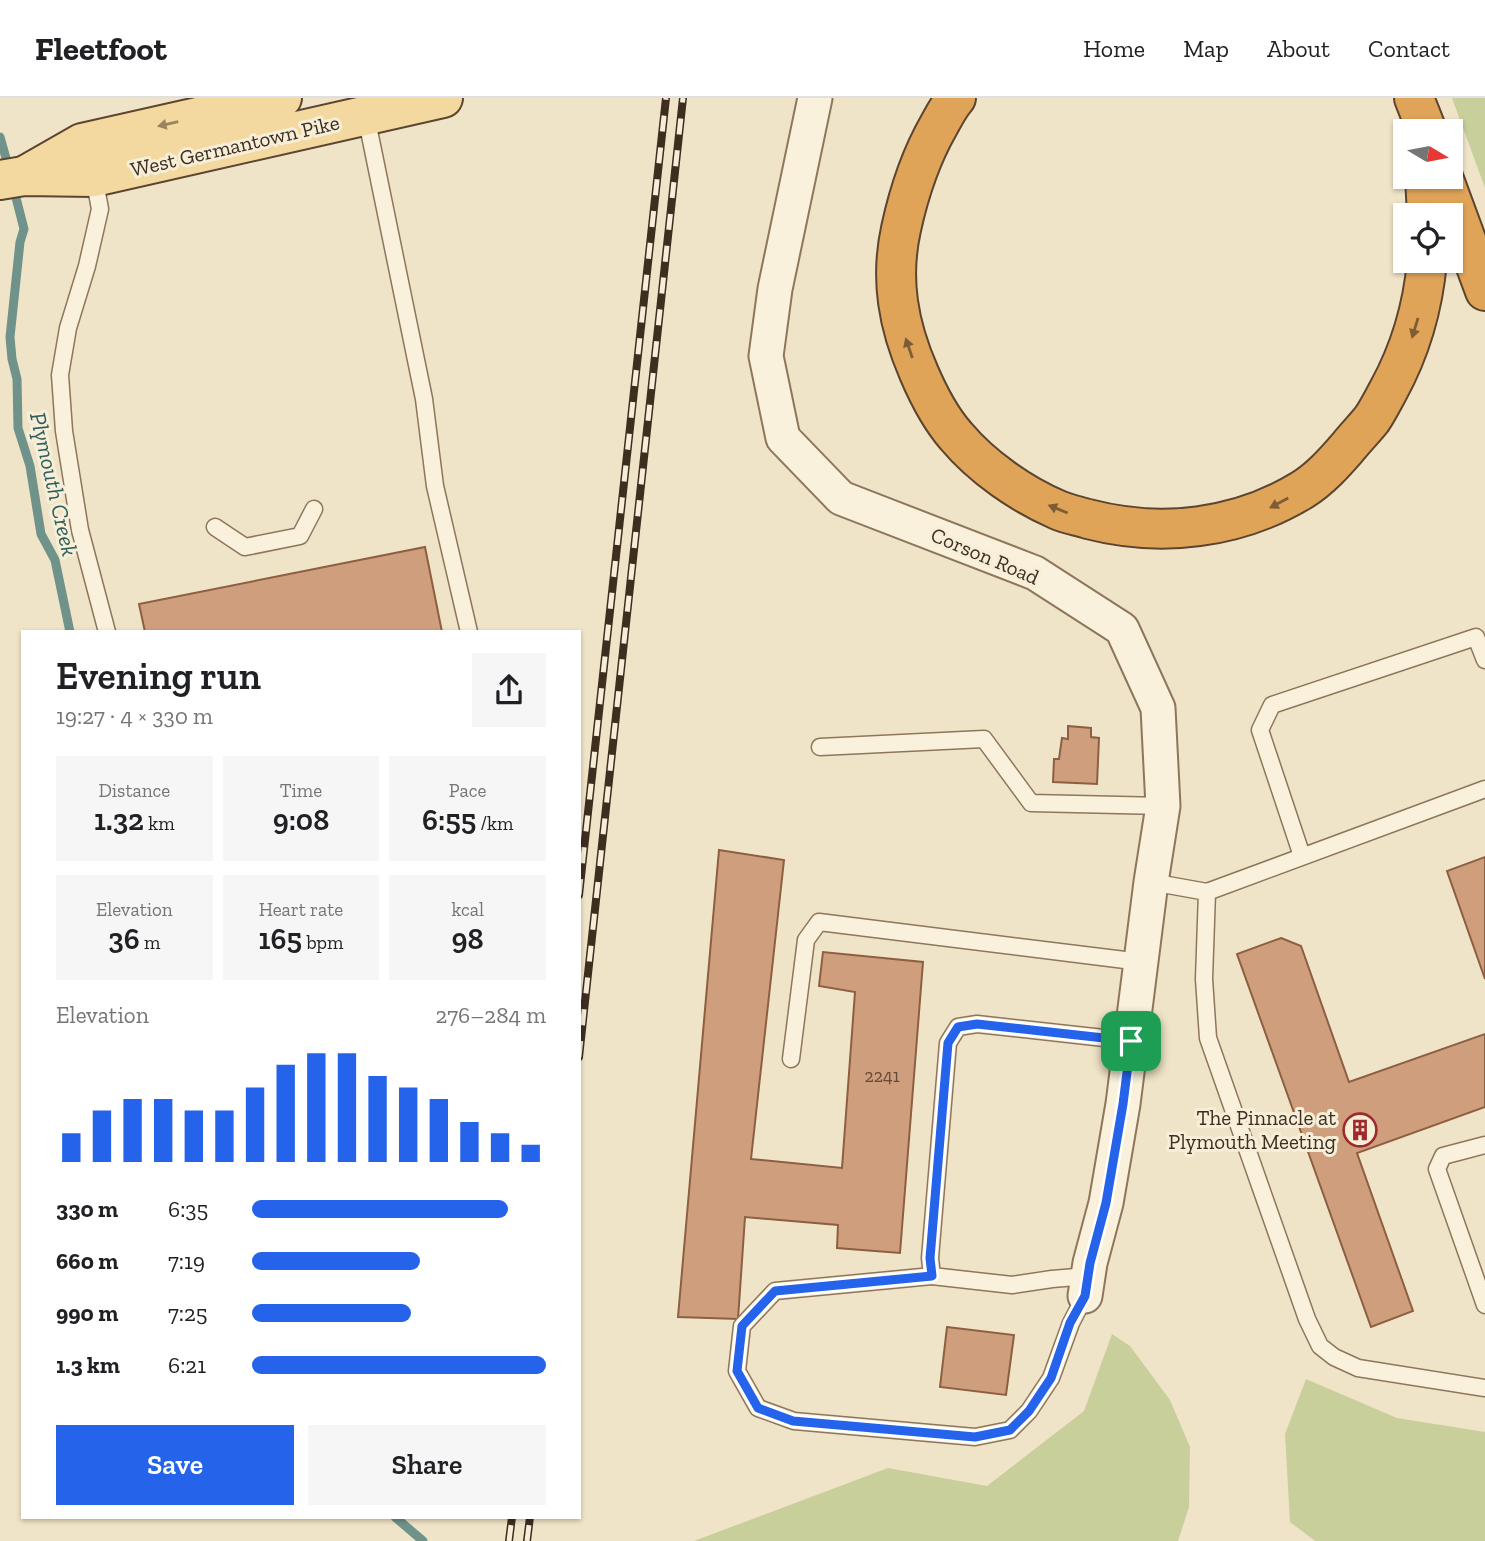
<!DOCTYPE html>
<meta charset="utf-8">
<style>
body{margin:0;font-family:"Zilla Slab",serif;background:#f6f6f6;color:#202124;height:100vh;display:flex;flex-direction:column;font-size:26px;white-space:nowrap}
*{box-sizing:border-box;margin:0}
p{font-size:23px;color:#757577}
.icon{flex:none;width:38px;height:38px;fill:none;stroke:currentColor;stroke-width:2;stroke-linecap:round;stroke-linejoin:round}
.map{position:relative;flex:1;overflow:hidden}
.panel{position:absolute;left:21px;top:532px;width:560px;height:889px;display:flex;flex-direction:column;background:#fff;border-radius:0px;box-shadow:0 2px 5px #0004}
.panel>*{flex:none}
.needle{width:46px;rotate:100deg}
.fabs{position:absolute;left:1393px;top:21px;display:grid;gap:14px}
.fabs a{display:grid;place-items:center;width:70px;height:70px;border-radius:0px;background:#fff;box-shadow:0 2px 5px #0004;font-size:35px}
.pin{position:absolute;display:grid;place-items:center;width:60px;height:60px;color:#fff;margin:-30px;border-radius:14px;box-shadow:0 4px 10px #0006}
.round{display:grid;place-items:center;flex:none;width:74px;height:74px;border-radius:0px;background:#f6f6f6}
.summary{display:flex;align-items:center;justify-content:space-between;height:119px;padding:0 35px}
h1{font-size:38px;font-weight:600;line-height:52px}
.stats{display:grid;grid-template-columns:repeat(3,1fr);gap:10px;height:119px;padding:7px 35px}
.stats div{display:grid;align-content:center;border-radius:0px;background:#f6f6f6;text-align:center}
.stats b{font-size:30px;font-weight:600}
.stats small{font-size:19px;font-weight:400}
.stats p{font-size:19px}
.chart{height:196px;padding:14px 35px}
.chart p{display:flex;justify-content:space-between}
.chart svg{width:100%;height:126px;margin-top:7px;stroke:#2563eb;stroke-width:6}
.action{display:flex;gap:14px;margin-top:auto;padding:14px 35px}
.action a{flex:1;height:80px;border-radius:0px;background:#2563eb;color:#fff;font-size:28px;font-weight:600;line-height:80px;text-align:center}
.action a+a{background:#f6f6f6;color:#202124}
ul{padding:0 35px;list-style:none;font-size:23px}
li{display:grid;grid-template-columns:112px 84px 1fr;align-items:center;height:52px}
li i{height:18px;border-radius:9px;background:#2563eb}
header{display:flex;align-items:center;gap:42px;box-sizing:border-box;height:98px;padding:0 35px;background:#fff;border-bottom:2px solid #e0e0e0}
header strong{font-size:33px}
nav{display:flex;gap:38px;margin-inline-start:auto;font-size:24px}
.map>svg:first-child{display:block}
.green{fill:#c9cf9b}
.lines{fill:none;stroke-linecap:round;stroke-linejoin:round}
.stream{stroke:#6f938a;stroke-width:9}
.building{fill:#cf9f7d;stroke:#8d5f41;stroke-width:2}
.service-casing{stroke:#8d765c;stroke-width:19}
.minor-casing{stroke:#8d765c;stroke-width:37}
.primary-casing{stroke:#5b4430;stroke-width:42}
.motorway-casing{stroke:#5b4430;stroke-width:42}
.service{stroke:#faf1dc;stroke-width:16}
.minor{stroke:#faf1dc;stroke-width:33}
.primary{stroke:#f3d9a0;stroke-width:38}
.motorway{stroke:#e0a458;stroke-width:38}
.rail-casing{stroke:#3d2e20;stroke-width:8}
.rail{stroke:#f7eed8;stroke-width:5;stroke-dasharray:16;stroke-linecap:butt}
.oneway{fill:#988460}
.oneway2{fill:#7e5d36}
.route-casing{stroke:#fff;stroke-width:14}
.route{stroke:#2563eb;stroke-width:9}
.labels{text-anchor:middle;stroke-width:6;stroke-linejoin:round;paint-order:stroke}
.number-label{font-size:18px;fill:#624a37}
.street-label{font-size:21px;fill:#3d2e20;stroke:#f7eed8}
.poi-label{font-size:21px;fill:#3d2e20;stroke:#f7eed8;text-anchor:end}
.water-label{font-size:23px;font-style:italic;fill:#2f5d5a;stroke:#f7eed8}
</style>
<header>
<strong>Fleetfoot</strong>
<nav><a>Home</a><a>Map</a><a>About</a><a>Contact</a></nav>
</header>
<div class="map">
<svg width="1485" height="1443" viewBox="0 0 1485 1443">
<rect width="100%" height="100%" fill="#f0e4c8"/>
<!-- green -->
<g class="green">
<polygon points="1452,0 1485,0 1485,90"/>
<polygon points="1112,1236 1130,1248 1170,1302 1190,1349 1189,1409 1178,1443 694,1443 888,1370 987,1388 1084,1313"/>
<polygon points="1306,1281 1397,1320 1485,1334 1485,1443 1315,1443 1290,1424 1285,1336"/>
</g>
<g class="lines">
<!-- stream -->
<g class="stream">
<polyline points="0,39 9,71"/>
<polyline points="13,88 24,131 20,144 10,239 12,261 17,281 18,330 30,368 41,436 55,462 70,534"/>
<polyline points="395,1419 423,1443"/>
</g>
</g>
<!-- building -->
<g class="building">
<polygon points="425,449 442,534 145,534 139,506"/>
<polygon points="1068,628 1091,630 1091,639 1099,640 1097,686 1053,684 1054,661 1059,661 1062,640 1068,641"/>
<polygon points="719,752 784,762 751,1061 842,1070 855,894 819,888 823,854 923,864 900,1155 837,1150 838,1127 745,1119 738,1221 678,1219"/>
<polygon points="1485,759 1485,881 1447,773"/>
<polygon points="1281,840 1301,848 1349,984 1485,936 1485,1009 1357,1055 1413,1213 1371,1229 1237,856"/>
<polygon points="947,1229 1014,1237 1006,1297 940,1289"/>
</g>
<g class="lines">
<defs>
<g id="service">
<polyline points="366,18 424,301 435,388 469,534"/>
<polyline points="94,79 100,111 87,168 68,230 60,277 64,333 80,432 107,534"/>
<polyline points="215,429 245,449 300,438 314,411"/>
<polyline points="820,649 984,641 1031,705 1163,708"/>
<polyline points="1302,758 1260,632 1272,607 1476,539 1485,562"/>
<polyline points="1151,784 1207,794 1204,881 1208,940 1307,1221 1320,1248 1334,1259 1358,1270 1485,1290"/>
<polyline points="1207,794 1485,691"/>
<polyline points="791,961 806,842 819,824 1141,864"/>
<polyline points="1485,1047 1443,1058 1437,1071 1485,1207"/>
<polyline points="932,1178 775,1193 742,1228 737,1273 758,1310 794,1323 975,1339 1010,1332 1029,1313 1051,1280 1071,1225 1085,1198"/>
<polyline points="1088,1178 1052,1181 1012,1187 932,1178 930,1160 948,945 958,929 977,926 1131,943"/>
</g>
<polyline id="minor" points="815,0 775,191 766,258 783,340 841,400 1035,475 1122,531 1158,610 1163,708 1151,784 1123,1006 1106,1105 1090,1165 1085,1198"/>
<g id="primary">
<polyline points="26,77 82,45 282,0"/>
<polyline points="0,82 24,78 94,79 443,0"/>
</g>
<g id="motorway">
<path d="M956 0C949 8 944 18 939 27 920 60 909 94 901 131 890 181 898 227 919 275 928 296 941 321 956 338 982 369 1021 396 1058 412 1067 416 1078 418 1088 421 1161 440 1238 431 1302 392 1320 381 1335 364 1348 349 1356 339 1365 330 1372 321 1378 312 1383 302 1388 293 1410 253 1423 209 1427 163"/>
<polyline points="1414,0 1427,33"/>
<polyline points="1425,79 1427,117"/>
<polyline points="1443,79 1485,193"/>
</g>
</defs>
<!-- service casing -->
<use href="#service" class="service-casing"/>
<!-- minor casing -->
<use href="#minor" class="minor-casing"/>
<!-- primary casing -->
<use href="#primary" class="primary-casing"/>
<!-- motorway casing -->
<use href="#motorway" class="motorway-casing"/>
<!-- service -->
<use href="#service" class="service"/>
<!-- minor -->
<use href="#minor" class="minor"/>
<!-- primary -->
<use href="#primary" class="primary"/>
<!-- motorway -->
<use href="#motorway" class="motorway"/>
<defs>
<g id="rail">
<polyline points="579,797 666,0"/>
<polyline points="579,959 683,0"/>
<polyline points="509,1443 512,1419"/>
<polyline points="527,1443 530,1419"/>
</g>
</defs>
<!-- rail casing -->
<use href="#rail" class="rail-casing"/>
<!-- rail -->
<use href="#rail" class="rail"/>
</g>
<!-- one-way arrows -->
<defs><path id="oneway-solid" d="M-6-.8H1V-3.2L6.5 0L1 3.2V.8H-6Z" transform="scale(1.75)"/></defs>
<use class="oneway" href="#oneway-solid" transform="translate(168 26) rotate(167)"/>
<g class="oneway2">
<use href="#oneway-solid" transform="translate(1415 230) rotate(107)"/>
<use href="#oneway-solid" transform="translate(909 250) rotate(-109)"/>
<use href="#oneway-solid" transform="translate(1279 405) rotate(152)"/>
<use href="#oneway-solid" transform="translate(1058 411) rotate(-158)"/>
</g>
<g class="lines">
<defs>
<polygon id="route" points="977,926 1131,943 1123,1006 1106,1105 1090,1165 1085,1198 1070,1225 1051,1280 1029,1313 1010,1332 975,1339 793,1323 758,1310 737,1273 742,1228 775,1193 932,1178 930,1160 948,945 958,929"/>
</defs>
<!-- route casing -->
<use href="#route" class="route-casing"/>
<!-- route -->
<use href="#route" class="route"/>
</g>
<!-- icons -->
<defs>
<symbol id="building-ring" viewBox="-11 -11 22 22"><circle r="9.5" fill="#f7eed8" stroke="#9e2a2b" stroke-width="1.5"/><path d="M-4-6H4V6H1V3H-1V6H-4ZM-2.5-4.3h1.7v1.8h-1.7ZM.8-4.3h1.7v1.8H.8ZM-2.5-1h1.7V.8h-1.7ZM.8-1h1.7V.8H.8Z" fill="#9e2a2b"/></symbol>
</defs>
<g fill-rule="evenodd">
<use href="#building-ring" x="1341" y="1013" width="38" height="38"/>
</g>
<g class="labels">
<!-- number labels -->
<g class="number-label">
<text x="882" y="984">2241</text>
</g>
<!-- street labels -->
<g class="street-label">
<text transform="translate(235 48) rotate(-13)" y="7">West Germantown Pike</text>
<text transform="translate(985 458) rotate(23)" y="7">Corson Road</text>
</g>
<!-- poi labels -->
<g class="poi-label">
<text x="1336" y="1027">The Pinnacle at<tspan x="1336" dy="24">Plymouth Meeting</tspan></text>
</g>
<!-- water labels -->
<g class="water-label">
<text transform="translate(54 386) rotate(77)" y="8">Plymouth Creek</text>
</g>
</g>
</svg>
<div class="fabs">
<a><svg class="needle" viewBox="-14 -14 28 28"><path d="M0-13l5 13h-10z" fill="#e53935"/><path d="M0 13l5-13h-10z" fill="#757577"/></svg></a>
<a><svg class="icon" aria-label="locate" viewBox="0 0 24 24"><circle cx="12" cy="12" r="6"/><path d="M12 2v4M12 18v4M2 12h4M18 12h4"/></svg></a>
</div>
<div class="pin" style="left:1131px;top:943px;background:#1e9e55"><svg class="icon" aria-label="arrive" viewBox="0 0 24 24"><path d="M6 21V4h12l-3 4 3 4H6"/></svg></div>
<section class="panel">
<div class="summary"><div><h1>Evening run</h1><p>19:27 · 4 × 330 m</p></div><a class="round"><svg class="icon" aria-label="share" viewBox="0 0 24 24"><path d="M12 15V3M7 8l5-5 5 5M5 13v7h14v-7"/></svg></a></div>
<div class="stats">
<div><p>Distance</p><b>1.32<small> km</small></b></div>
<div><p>Time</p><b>9:08</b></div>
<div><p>Pace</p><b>6:55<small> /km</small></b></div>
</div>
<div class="stats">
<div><p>Elevation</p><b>36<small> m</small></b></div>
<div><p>Heart rate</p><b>165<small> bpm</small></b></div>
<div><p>kcal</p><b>98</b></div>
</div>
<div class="chart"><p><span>Elevation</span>276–284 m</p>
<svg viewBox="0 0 160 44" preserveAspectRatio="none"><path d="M5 44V34M15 44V26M25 44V22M35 44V22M45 44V26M55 44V26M65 44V18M75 44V10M85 44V6M95 44V6M105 44V14M115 44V18M125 44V22M135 44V30M145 44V34M155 44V38"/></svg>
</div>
<ul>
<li><b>330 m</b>6:35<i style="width:87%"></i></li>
<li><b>660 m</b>7:19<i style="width:57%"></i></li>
<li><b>990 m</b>7:25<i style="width:54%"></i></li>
<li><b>1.3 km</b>6:21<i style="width:100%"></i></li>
</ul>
<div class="action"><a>Save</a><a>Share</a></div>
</section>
</div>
